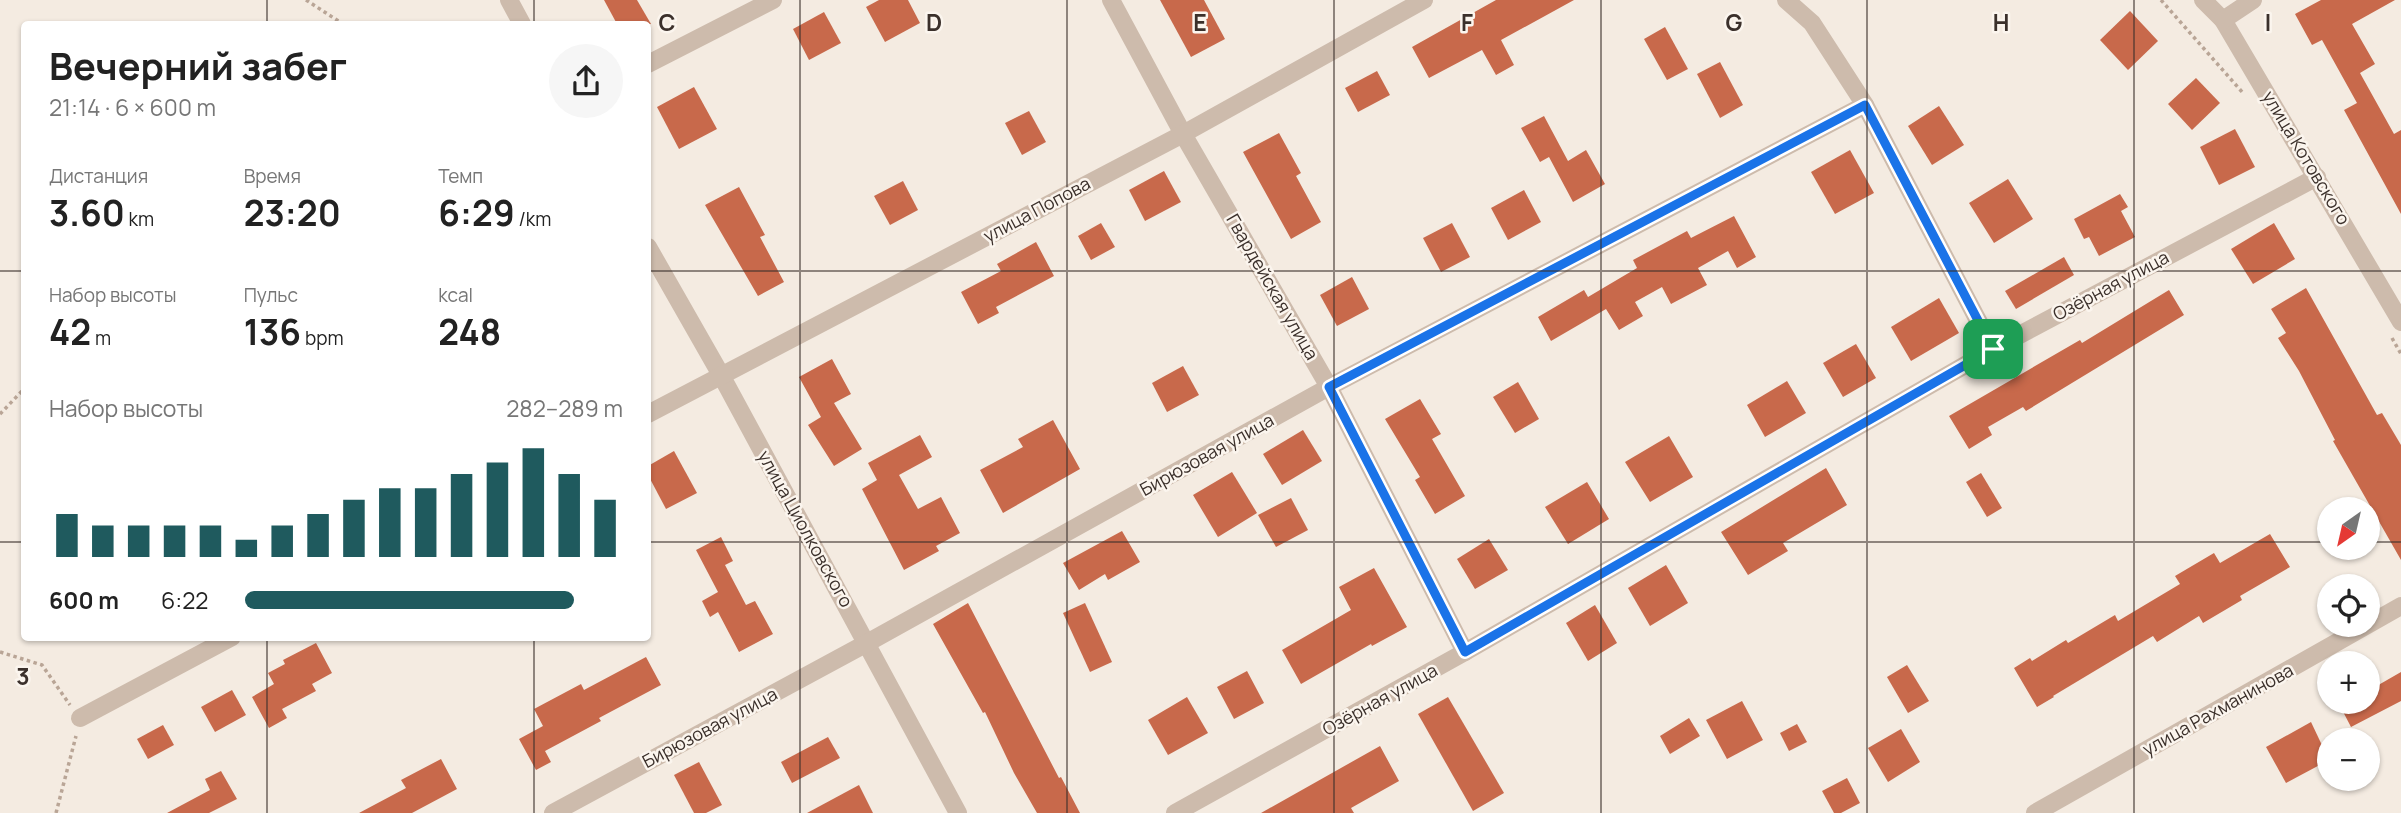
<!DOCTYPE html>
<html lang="ru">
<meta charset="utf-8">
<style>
body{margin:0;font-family:Manrope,sans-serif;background:#f6f6f6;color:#222;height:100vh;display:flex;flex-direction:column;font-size:26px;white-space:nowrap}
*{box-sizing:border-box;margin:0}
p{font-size:23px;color:#767676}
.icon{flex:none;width:38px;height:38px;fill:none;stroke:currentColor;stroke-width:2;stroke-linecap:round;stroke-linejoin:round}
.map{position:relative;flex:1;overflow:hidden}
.sheet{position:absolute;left:21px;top:21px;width:630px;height:620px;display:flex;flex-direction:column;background:#fff;border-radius:7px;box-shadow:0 2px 5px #0004}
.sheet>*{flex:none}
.needle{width:46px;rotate:214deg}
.tools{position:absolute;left:2317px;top:497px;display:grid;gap:14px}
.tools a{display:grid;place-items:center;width:63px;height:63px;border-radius:50%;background:#fff;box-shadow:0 2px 5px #0004;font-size:35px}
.pin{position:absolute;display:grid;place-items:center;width:60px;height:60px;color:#fff;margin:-30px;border-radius:14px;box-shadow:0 4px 10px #0006}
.round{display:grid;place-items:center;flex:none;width:74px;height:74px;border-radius:37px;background:#f6f6f6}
.overview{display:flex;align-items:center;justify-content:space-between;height:119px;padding:0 28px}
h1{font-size:38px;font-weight:700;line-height:52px}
.stats{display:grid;grid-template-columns:repeat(3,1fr);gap:10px;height:119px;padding:7px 28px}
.stats div{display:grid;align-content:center}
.stats b{font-size:35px;font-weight:700}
.stats small{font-size:19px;font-weight:400}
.stats p{font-size:19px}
.chart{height:196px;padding:14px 28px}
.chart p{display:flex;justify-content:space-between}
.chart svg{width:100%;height:126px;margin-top:7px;stroke:#1f5a5e;stroke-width:6}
ul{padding:0 28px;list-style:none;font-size:23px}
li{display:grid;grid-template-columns:112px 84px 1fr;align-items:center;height:52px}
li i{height:18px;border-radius:9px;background:#1f5a5e}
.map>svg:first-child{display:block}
.building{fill:#c8694b}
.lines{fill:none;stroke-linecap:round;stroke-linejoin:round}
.path{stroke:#b9a596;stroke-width:3.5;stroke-dasharray:3.5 3.5;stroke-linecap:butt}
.minor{stroke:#cdbbac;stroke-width:18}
.route-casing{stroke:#fff;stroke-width:14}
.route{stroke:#1a73e8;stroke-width:9}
.grid{fill:none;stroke:#3b302b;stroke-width:2;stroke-opacity:0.55}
.labels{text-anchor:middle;stroke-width:5;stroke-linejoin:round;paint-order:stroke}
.street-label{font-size:18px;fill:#3b302b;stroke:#fbf5ee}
.grid-label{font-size:23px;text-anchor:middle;font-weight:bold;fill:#3b302b;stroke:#fbf5ee;stroke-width:5;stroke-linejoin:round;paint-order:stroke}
</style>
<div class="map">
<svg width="2401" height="813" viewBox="0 0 2401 813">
<rect width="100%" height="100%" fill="#f4ebe1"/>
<!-- building -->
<g class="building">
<polygon points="604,0 637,0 651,24 617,24"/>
<polygon points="879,0 908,0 920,23 885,42 866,7"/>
<polygon points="1160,0 1204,0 1225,39 1191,57"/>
<polygon points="1496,0 1574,0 1501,40 1514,65 1496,75 1482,50 1429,78 1412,47"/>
<polygon points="2321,0 2395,0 2352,24 2375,64 2360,73 2394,134 2401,130 2401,214 2344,110 2357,103 2322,40 2312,45 2295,14"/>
<polygon points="2130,11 2158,41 2128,70 2100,40"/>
<polygon points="824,12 841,43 809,60 793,29"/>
<polygon points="1665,27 1688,69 1667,80 1644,39"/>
<polygon points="1720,62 1743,105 1720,118 1697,74"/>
<polygon points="1377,71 1390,95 1358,112 1345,88"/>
<polygon points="2196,78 2220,103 2192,130 2168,104"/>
<polygon points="694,87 717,129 679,149 657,107"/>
<polygon points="1939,106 1964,145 1932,165 1908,126"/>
<polygon points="1029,111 1046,142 1022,155 1005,123"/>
<polygon points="1544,116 1568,161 1586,150 1605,184 1573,202 1549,157 1540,162 1521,128"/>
<polygon points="2235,129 2255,167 2219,185 2200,147"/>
<polygon points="1279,133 1301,173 1296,176 1321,222 1291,239 1243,152"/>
<polygon points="1850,150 1874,193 1835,214 1811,172"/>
<polygon points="1164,171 1181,202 1145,221 1129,190"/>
<polygon points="2008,179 2033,219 1994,243 1969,203"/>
<polygon points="903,181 918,210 890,225 874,196"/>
<polygon points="739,187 765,235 760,237 784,282 758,296 705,205"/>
<polygon points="1524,190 1541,222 1508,240 1491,208"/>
<polygon points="2120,194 2128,207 2121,211 2135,237 2099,256 2089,237 2084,239 2074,219"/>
<polygon points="1734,216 1756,257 1737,268 1728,251 1698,268 1707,285 1671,304 1662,287 1635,302 1643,316 1619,330 1606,309 1551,341 1538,317 1584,290 1588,297 1637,268 1633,260 1687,231 1691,238"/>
<polygon points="1101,223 1115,247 1091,260 1078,236"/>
<polygon points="1452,223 1470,257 1441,272 1423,238"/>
<polygon points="2274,223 2295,259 2253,284 2231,249"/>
<polygon points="1036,242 1054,276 996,307 999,313 978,324 961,292 1001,271 997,264"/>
<polygon points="2064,257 2074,275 2016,309 2005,291"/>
<polygon points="1352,277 1369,309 1337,326 1320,295"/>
<polygon points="2306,288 2377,415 2382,413 2401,445 2401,560 2333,441 2335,440 2299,371 2278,338 2286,333 2271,309"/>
<polygon points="2169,290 2184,315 2026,411 2023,407 1988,427 1992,435 1969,449 1949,416 2080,340 2082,343"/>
<polygon points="1939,298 1959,333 1911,361 1891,327"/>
<polygon points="1856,344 1876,378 1843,397 1823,363"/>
<polygon points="832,359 851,394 834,403 862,449 834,466 808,425 821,417 799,377"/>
<polygon points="1183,366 1199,395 1167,412 1152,383"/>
<polygon points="1787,381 1806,413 1765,437 1747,405"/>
<polygon points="1518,382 1539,419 1515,433 1493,397"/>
<polygon points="1420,399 1441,434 1432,439 1465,496 1435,514 1415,480 1420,477 1385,419"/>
<polygon points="1053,420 1080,469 1003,513 980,470 1023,447 1018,439"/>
<polygon points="1303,430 1322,461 1282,485 1263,454"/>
<polygon points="920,435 932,457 899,475 918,509 941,497 960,533 936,546 939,551 904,570 862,489 877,480 868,463"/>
<polygon points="1669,436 1693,477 1650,502 1625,462"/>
<polygon points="674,451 697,493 666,509 648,475 648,466"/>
<polygon points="1826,468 1847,505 1783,543 1788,551 1748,575 1721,532"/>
<polygon points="1232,472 1257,513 1218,537 1193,495"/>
<polygon points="1981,473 2002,508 1987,517 1966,482"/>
<polygon points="1587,482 1609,519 1568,544 1545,507"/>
<polygon points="1291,498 1308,530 1276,547 1258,515"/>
<polygon points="1122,531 1140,562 1108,580 1105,574 1079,590 1063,563"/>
<polygon points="2270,534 2290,567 2240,596 2242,600 2203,623 2199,616 2157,642 2153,636 2053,696 2054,697 2037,707 2014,668 2030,658 2032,661 2066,640 2068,643 2115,615 2118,621 2180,584 2175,576 2214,553 2220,563"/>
<polygon points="721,537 733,561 725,565 746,605 755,601 773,634 739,652 718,612 710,617 702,601 718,592 696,550"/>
<polygon points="1489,539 1508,570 1475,589 1457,559"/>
<polygon points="1666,565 1688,603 1650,626 1628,588"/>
<polygon points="1374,568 1407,627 1372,646 1371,644 1301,684 1282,650 1351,610 1339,587"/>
<polygon points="968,603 1059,778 1061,777 1080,813 1037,813 1014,773 985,712 983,713 933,624"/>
<polygon points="1085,603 1112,662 1090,672 1063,613"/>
<polygon points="1595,605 1617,643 1588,661 1566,623"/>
<polygon points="316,643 332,673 312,684 316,691 282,709 287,718 269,728 252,697 274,684 268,673 285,664 283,660"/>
<polygon points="646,657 661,685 599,718 601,721 545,751 551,762 536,770 519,739 543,726 534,709 581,684 584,690"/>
<polygon points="1907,665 1929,701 1908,713 1887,677"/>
<polygon points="1247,671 1264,703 1234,719 1217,687"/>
<polygon points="2401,672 2401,701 2351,727 2338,702 2368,702 2368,691"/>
<polygon points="232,690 246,715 215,732 201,707"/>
<polygon points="1187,697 1208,733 1168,755 1148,720"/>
<polygon points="1448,697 1504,793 1473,811 1418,714"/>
<polygon points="1742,701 1763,740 1727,759 1706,720"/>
<polygon points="1689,718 1700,736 1670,754 1660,736"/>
<polygon points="2311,722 2329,760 2286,783 2266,747"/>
<polygon points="1797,724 1807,742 1789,751 1780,733"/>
<polygon points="163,725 174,745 148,759 137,739"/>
<polygon points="1901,729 1920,762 1888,782 1868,748"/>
<polygon points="828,737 840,758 792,783 781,762"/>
<polygon points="1380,746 1399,781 1351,808 1354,813 1261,813"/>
<polygon points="441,759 457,789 412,813 359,813 406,788 401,780"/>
<polygon points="699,762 722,805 706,813 694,813 674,775"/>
<polygon points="221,771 237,799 209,813 167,813 210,790 205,779"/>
<polygon points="1847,778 1860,803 1841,813 1834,813 1822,791"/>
<polygon points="859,785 873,813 807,813"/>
</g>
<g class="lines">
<!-- path -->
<g class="path">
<polyline points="306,0 343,24"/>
<polyline points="2161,0 2243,93"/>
<polyline points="2392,338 2401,354"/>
<polyline points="0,414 24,389"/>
<polyline points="0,652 42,665 70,705"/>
<polyline points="56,813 76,736"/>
</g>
<!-- minor -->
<g class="minor">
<polyline points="509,0 522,24"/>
<polyline points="1111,0 1183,134 1329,387 1465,652"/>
<polyline points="1786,0 1812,23 1865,105 1993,349"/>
<polyline points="2203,0 2223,20 2401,322"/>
<polyline points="2223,20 2253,0"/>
<polyline points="648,64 773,0"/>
<polyline points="648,247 721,375 958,813"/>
<polyline points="648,414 1183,134 1424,0"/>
<polyline points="80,718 232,637"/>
<polyline points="553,813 867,643 1329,387 1865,105"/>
<polyline points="1175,813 1465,652 1993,349 2317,177"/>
<polyline points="2035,813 2401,606"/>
</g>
</g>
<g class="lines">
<defs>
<polygon id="route" points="1865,105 1993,349 1465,652 1329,387"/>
</defs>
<!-- route casing -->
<use href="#route" class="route-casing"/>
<!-- route -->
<use href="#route" class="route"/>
</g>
<!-- grid -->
<path class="grid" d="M267 0V24M534 0V24M800 0V813M1067 0V813M1334 0V813M1601 0V813M1867 0V813M2134 0V813M0 271H24M648 271H2401M0 542H24M648 542H2329M2368 542H2401M267 637V813M534 637V813"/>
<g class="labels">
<!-- street labels -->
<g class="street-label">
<text transform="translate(2306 158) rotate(59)" y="6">улица Котовского</text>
<text transform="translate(1037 210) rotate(-28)" y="6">улица Попова</text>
<text transform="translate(2111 286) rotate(-28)" y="6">Озёрная улица</text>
<text transform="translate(1272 287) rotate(60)" y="6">Гвардейская улица</text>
<text transform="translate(1207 455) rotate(-29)" y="6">Бирюзовая улица</text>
<text transform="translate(805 529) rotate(61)" y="6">улица Циолковского</text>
<text transform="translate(1380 700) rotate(-29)" y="6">Озёрная улица</text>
<text transform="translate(2218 710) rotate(-29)" y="6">улица Рахманинова</text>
<text transform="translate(710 728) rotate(-28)" y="6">Бирюзовая улица</text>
</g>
</g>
<g class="grid-label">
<text x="667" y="31">C</text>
<text x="934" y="31">D</text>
<text x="1200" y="31">E</text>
<text x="1467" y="31">F</text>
<text x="1734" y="31">G</text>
<text x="2001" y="31">H</text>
<text x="2268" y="31">I</text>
<text x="23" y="685">3</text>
</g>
</svg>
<div class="tools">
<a><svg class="needle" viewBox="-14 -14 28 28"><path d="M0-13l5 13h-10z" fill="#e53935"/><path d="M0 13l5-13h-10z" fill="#767676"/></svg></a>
<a><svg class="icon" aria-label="locate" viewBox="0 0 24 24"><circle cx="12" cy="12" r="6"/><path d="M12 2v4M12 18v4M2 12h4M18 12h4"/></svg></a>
<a>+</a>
<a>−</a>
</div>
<div class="pin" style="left:1993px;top:349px;background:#1e9e55"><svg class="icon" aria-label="arrive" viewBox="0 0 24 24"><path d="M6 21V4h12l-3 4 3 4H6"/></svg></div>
<section class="sheet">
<div class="overview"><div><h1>Вечерний забег</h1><p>21:14 · 6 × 600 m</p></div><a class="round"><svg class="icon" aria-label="share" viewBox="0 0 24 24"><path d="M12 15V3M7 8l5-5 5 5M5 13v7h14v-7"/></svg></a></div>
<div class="stats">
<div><p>Дистанция</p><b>3.60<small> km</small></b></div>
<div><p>Время</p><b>23:20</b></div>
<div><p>Темп</p><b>6:29<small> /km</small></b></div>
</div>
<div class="stats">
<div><p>Набор высоты</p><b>42<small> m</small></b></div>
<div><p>Пульс</p><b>136<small> bpm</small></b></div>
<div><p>kcal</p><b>248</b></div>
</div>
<div class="chart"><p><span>Набор высоты</span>282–289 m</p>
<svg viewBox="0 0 160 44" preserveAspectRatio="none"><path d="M5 44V29M15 44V33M25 44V33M35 44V33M45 44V33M55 44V38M65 44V33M75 44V29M85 44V24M95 44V20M105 44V20M115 44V15M125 44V11M135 44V6M145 44V15M155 44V24"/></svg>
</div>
<ul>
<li><b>600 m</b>6:22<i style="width:87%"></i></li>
</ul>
</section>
</div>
